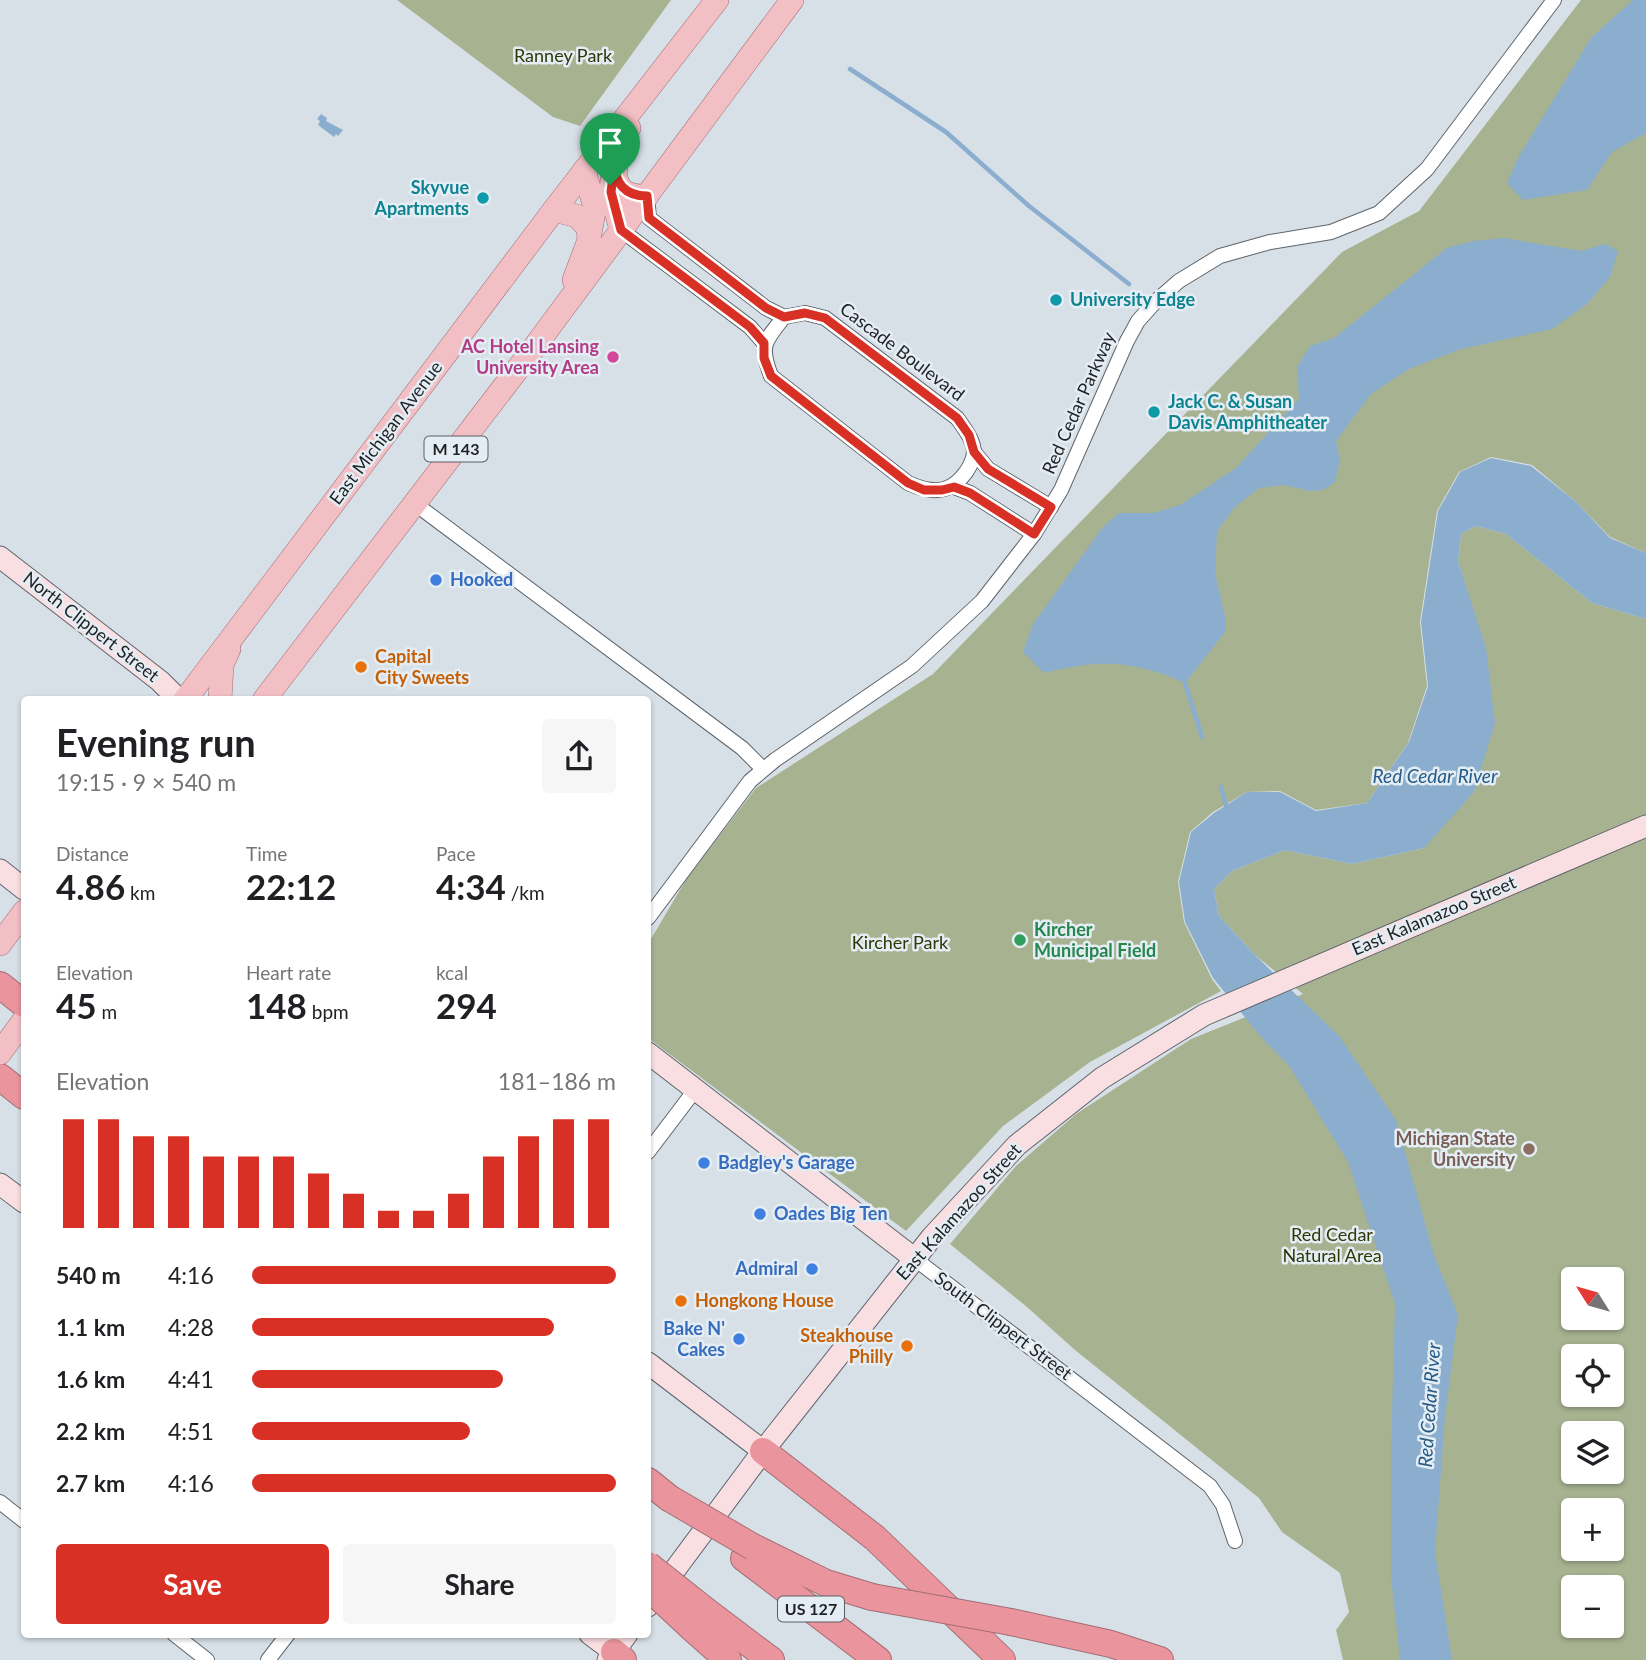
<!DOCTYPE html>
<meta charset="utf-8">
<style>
body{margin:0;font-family:Lato,sans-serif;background:#f6f6f6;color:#202124;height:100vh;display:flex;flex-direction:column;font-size:26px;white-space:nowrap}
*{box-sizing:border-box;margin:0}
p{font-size:23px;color:#757577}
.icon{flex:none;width:38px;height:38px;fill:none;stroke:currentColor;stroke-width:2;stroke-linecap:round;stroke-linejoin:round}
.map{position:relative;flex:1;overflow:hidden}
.panel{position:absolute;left:21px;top:696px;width:630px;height:942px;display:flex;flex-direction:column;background:#fff;border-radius:7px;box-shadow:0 2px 5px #0004}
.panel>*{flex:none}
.needle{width:46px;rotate:307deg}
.controls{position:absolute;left:1561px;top:1267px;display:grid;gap:14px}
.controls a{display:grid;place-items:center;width:63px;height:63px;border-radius:7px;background:#fff;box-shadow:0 2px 5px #0004;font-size:35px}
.pin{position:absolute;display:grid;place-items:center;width:60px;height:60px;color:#fff;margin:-72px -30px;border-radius:50% 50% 50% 0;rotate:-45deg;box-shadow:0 0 7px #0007}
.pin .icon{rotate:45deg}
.round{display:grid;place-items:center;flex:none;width:74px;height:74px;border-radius:7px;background:#f6f6f6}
.head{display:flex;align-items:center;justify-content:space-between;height:119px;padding:0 35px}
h1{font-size:38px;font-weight:700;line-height:52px}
.figures{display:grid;grid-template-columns:repeat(3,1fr);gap:10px;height:119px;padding:7px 35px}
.figures div{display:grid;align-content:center}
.figures b{font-size:35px;font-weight:700}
.figures small{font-size:19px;font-weight:400}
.figures p{font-size:19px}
.chart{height:196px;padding:14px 35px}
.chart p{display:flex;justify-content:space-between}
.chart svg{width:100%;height:126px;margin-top:7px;stroke:#d93025;stroke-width:6}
.action{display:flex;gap:14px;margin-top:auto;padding:14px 35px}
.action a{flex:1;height:80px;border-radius:7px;background:#d93025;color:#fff;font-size:28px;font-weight:700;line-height:80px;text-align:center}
.action a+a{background:#f6f6f6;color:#202124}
ul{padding:0 35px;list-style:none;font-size:23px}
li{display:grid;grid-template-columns:112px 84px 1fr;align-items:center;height:52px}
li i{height:18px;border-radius:9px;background:#d93025}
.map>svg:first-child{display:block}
.green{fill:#a7b291;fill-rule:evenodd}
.water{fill:#8baecf}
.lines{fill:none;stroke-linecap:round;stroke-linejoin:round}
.stream{stroke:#8baecf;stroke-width:4.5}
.street-casing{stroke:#5e646b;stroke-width:16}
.secondary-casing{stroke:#5e646b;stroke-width:23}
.primary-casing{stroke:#a36d74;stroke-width:24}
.highway-casing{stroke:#a36d74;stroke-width:28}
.street{stroke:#fff;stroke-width:14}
.secondary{stroke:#f9dfe2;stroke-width:21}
.primary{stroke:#f2bfc5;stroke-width:23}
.highway{stroke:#ea959e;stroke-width:26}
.highway-bridge-casing{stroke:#a36d74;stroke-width:28;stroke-linecap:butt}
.highway-bridge{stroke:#ea959e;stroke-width:26}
.route-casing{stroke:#fff;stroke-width:14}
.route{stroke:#d93025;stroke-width:9}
.culture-dot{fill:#0f9aa8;stroke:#e5edf4;stroke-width:2.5}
.hotel-dot{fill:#d1479c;stroke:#e5edf4;stroke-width:2.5}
.shop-dot{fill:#3f7fe0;stroke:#e5edf4;stroke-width:2.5}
.food-dot{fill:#e8710a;stroke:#e5edf4;stroke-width:2.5}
.leisure-dot{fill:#2e9e5b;stroke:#e5edf4;stroke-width:2.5}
.education-dot{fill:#8d6e63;stroke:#e5edf4;stroke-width:2.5}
.labels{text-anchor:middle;stroke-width:5;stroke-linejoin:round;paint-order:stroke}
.shield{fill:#e5edf4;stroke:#5a5f63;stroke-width:2}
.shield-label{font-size:16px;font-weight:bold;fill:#1f2225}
.park-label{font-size:18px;fill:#2d3905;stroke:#e5edf4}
.culture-label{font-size:18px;font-weight:bold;fill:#0d838f;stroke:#e5edf4;text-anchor:start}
.hotel-label{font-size:18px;font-weight:bold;fill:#b23c85;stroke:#e5edf4;text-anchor:end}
.street-label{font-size:18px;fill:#1f2225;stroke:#e5edf4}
.shop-label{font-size:18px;font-weight:bold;fill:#366cbe;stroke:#e5edf4;text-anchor:start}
.food-label{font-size:18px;font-weight:bold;fill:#c56008;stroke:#e5edf4;text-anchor:start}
.leisure-label{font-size:18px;font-weight:bold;fill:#27864d;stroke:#e5edf4;text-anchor:start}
.education-label{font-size:18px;font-weight:bold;fill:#785e54;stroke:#e5edf4;text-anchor:end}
.water-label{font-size:19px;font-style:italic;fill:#265b87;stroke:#e5edf4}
</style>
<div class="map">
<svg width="1646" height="1660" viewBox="0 0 1646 1660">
<rect width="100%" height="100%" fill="#d8e0e7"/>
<!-- green -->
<g class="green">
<polygon points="397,0 671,0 580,126 553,117"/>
<polygon points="1581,0 1646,0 1646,553 1610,537 1575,501 1532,465 1491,457 1459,472 1437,511 1420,622 1427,686 1408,743 1367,803 1316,810 1280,791 1247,792 1213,812 1190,832 1178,882 1184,922 1212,979 1221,991 1090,1062 1003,1126 906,1231 648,1038 648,944 687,878 756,788 933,674 1342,252 1419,211"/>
<path d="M1476 526 1506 534 1592 603 1646 619V1660H1343L1336 1630 1349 1612 1340 1573 1282 1532 1259 1498 1075 1350 1027 1307 950 1244 1016 1166 1076 1114 1191 1039 1303 994 1255 955 1219 916 1214 889 1232 871 1285 850 1352 864 1424 848 1469 597 1458 561 1461 534ZM1573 1279H1612V1318H1573ZM1573 1356H1612V1395H1573ZM1573 1433H1612V1472H1573ZM1573 1510H1612V1549H1573ZM1573 1587H1612V1626H1573Z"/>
</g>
<!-- water -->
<g class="water">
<polygon points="1633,0 1646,0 1646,133 1612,152 1587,190 1523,200 1507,183 1519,156 1591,38"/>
<polygon points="321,114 327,118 326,121 343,130 338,136 336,134 334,137 318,125 320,121 317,119"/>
<path d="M1503 238 1581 251 1605 244 1618 251 1610 277 1587 304 1552 329 1461 349 1409 369 1371 394 1336 441 1340 461 1335 482 1323 490 1310 491 1284 485 1259 488 1235 507 1217 531 1215 573 1225 616V632L1185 683C1132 660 1100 659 1044 673L1023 652 1033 624 1103 527 1119 513H1154L1180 505 1236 468 1299 399 1297 367 1310 346 1334 338 1447 248 1473 241Z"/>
<polygon points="1491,458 1531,466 1575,501 1610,538 1646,553 1646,619 1592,603 1506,534 1476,526 1461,534 1458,561 1486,648 1495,723 1474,792 1424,848 1352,864 1285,850 1232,871 1214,889 1219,916 1255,955 1339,1036 1396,1120 1434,1255 1458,1315 1445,1417 1435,1552 1452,1660 1400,1660 1391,1577 1391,1452 1395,1304 1348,1162 1290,1067 1261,1037 1213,978 1185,922 1179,882 1191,832 1214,813 1247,792 1280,792 1316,811 1367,803 1409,742 1428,686 1421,622 1438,511 1460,472"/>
</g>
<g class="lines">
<!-- stream -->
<g class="stream">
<polyline points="850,69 946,132 1029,206 1129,284"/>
<polyline points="1185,683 1202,737"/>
<polyline points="1221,787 1227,809"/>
</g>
<defs>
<g id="street">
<polyline points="647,196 649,218 766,308 784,317"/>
<polyline points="621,230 750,327 764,343"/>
<path d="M805 313 825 318 957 418C964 428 974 440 974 453 973 461 968 471 962 477 947 495 928 492 908 483L771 376C759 345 765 341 784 317Z"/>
<polyline points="974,452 988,469 1051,507"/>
<polyline points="954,487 970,493 1034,534"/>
<polyline points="414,503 742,748 763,769"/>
<polyline points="648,918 750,781 775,760 912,666 982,601 1034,534 1061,490 1127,341 1138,321 1155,302 1179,281 1220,256 1270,242 1331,232 1379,213 1427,169 1554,0"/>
<polyline points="648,1152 695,1090"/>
<polyline points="915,1259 1210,1486 1223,1505 1235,1541"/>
<polyline points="0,1502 24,1521"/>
<polyline points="174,1634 207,1660"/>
<polyline points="268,1660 288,1634"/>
</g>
<g id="secondary">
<polyline points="0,557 160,681 179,700"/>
<polyline points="0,870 24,889"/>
<polyline points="648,1053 915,1259"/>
<polyline points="0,1184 24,1202"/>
<polyline points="648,1363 763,1451"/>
<polyline points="648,1606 763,1451 932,1237 1017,1145 1102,1078 1204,1015 1646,826"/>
<polyline points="590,1634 614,1652"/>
<polyline points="608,1660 627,1634"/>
</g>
<g id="primary">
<path d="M629 128C616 154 600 198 647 196"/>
<polyline points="613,168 611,192 621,230"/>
<polyline points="584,171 595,207 589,239"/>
<polyline points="554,210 577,216 588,228 589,240 574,280"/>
<polyline points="185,700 554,210 717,0"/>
<polyline points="220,700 222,665 229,649"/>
<polyline points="264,700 530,353 792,0"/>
<polyline points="0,944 24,912"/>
<polyline points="0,1053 24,1020"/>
</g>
<g id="highway">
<polyline points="0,985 24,1004"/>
<polyline points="0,1077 24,1096"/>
<polyline points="763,1451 875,1538 1002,1660"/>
<polyline points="648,1481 669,1498"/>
<polyline points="753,1547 826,1583 872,1597"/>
<polyline points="744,1558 878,1660"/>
<polyline points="706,1611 771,1660"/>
<polyline points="1011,1622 1111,1644 1160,1660"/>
<polyline points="692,1628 728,1660"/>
<polyline points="614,1652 623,1660"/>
</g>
</defs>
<!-- street casing -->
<use href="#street" class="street-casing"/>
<!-- secondary casing -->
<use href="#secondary" class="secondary-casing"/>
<!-- primary casing -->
<use href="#primary" class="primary-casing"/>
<!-- highway casing -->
<use href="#highway" class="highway-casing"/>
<!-- street -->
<use href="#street" class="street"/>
<!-- secondary -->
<use href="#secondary" class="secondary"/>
<!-- primary -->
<use href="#primary" class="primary"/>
<!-- highway -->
<use href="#highway" class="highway"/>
<defs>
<g id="highway-bridge">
<polyline points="669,1498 753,1547"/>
<polyline points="648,1565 706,1611"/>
<polyline points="648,1587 692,1628"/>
<polyline points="872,1597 1011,1622"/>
</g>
</defs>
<!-- highway-bridge casing -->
<use href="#highway-bridge" class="highway-bridge-casing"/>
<!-- highway-bridge -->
<use href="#highway-bridge" class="highway-bridge"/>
</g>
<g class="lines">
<defs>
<path id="route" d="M615 162C614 183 625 196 647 196L649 218 766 308 784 317 805 313 825 318 957 418 969 435 974 452 988 469 1051 507 1034 534 970 493 954 487 942 490H924L908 483 771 376 764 358V343L750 327 621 230 611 192Z"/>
</defs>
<!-- route casing -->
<use href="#route" class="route-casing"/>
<!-- route -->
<use href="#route" class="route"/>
</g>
<!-- markers -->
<g class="culture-dot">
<circle cx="483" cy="198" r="7"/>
<circle cx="1056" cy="300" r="7"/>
<circle cx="1154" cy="412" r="7"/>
</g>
<circle class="hotel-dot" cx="613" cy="357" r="7"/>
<g class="shop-dot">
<circle cx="436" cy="580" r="7"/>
<circle cx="704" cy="1163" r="7"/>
<circle cx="760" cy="1214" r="7"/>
<circle cx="812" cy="1269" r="7"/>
<circle cx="739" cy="1339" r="7"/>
</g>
<g class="food-dot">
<circle cx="361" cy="667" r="7"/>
<circle cx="681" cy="1301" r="7"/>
<circle cx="907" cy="1346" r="7"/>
</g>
<circle class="leisure-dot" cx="1020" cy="940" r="7"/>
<circle class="education-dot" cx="1529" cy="1149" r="7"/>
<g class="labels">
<!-- shield labels -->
<g class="shield">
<rect x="424.5" y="436.5" width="63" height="25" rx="5"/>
<rect x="778" y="1596.5" width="66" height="25" rx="5"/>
</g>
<g class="shield-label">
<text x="456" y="455">M 143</text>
<text x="811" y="1615">US 127</text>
</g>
<!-- park labels -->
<g class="park-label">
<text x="563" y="62">Ranney Park</text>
<text x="900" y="949">Kircher Park</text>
<text x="1332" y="1241">Red Cedar<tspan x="1332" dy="21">Natural Area</tspan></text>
</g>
<!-- culture labels -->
<g class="culture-label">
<text x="469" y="194" text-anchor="end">Skyvue<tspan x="469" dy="21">Apartments</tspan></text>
<text x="1070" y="306">University Edge</text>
<text x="1168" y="408">Jack C. &amp; Susan<tspan x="1168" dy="21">Davis Amphitheater</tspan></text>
</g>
<!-- hotel labels -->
<g class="hotel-label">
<text x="599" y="353">AC Hotel Lansing<tspan x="599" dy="21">University Area</tspan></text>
</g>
<!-- street labels -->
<g class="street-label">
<text transform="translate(902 352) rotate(37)" y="6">Cascade Boulevard</text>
<text transform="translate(1079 403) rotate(-66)" y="6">Red Cedar Parkway</text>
<text transform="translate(386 433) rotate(-53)" y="6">East Michigan Avenue</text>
<text transform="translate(91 627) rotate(38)" y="6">North Clippert Street</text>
<text transform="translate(1434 916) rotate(-23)" y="6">East Kalamazoo Street</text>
<text transform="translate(959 1212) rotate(-48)" y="6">East Kalamazoo Street</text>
<text transform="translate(1003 1326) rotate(37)" y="6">South Clippert Street</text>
</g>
<!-- shop labels -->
<g class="shop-label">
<text x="450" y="586">Hooked</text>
<text x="718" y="1169">Badgley's Garage</text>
<text x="774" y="1220">Oades Big Ten</text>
<text x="798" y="1275" text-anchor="end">Admiral</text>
<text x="725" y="1335" text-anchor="end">Bake N'<tspan x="725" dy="21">Cakes</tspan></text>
</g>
<!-- food labels -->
<g class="food-label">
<text x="375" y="663">Capital<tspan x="375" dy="21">City Sweets</tspan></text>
<text x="695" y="1307">Hongkong House</text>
<text x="893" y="1342" text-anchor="end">Steakhouse<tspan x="893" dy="21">Philly</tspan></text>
</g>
<!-- leisure labels -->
<g class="leisure-label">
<text x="1034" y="936">Kircher<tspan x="1034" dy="21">Municipal Field</tspan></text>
</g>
<!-- education labels -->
<g class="education-label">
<text x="1515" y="1145">Michigan State<tspan x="1515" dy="21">University</tspan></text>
</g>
<!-- water labels -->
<g class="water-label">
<text x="1435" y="783">Red Cedar River</text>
<text transform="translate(1429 1405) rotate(-86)" y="7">Red Cedar River</text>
</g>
</g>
</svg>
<div class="controls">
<a><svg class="needle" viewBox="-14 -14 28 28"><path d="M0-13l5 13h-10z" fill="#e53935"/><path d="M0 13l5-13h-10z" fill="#757577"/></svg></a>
<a><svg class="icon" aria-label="locate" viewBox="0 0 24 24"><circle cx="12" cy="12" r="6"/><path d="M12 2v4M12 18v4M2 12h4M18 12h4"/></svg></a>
<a><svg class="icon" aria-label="layers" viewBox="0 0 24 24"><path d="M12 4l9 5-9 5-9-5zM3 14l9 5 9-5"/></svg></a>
<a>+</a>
<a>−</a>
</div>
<div class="pin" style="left:610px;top:185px;background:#1e9e55"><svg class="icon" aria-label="arrive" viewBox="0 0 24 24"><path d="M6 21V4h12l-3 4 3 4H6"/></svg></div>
<section class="panel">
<div class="head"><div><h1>Evening run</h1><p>19:15 · 9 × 540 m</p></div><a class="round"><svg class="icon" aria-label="share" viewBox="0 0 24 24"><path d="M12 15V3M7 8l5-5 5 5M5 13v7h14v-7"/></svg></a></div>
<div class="figures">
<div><p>Distance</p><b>4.86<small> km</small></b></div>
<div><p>Time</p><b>22:12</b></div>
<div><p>Pace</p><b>4:34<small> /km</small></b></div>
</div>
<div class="figures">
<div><p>Elevation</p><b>45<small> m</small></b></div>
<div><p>Heart rate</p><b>148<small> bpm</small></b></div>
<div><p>kcal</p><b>294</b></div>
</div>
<div class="chart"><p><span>Elevation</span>181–186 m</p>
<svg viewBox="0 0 160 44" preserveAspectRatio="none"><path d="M5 44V6M15 44V6M25 44V12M35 44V12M45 44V19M55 44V19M65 44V19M75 44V25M85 44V32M95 44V38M105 44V38M115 44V32M125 44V19M135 44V12M145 44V6M155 44V6"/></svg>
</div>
<ul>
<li><b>540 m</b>4:16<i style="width:100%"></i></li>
<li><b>1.1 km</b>4:28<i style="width:83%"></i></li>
<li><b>1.6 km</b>4:41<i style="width:69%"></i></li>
<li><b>2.2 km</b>4:51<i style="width:60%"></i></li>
<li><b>2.7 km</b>4:16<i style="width:100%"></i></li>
</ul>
<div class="action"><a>Save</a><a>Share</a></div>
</section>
</div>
